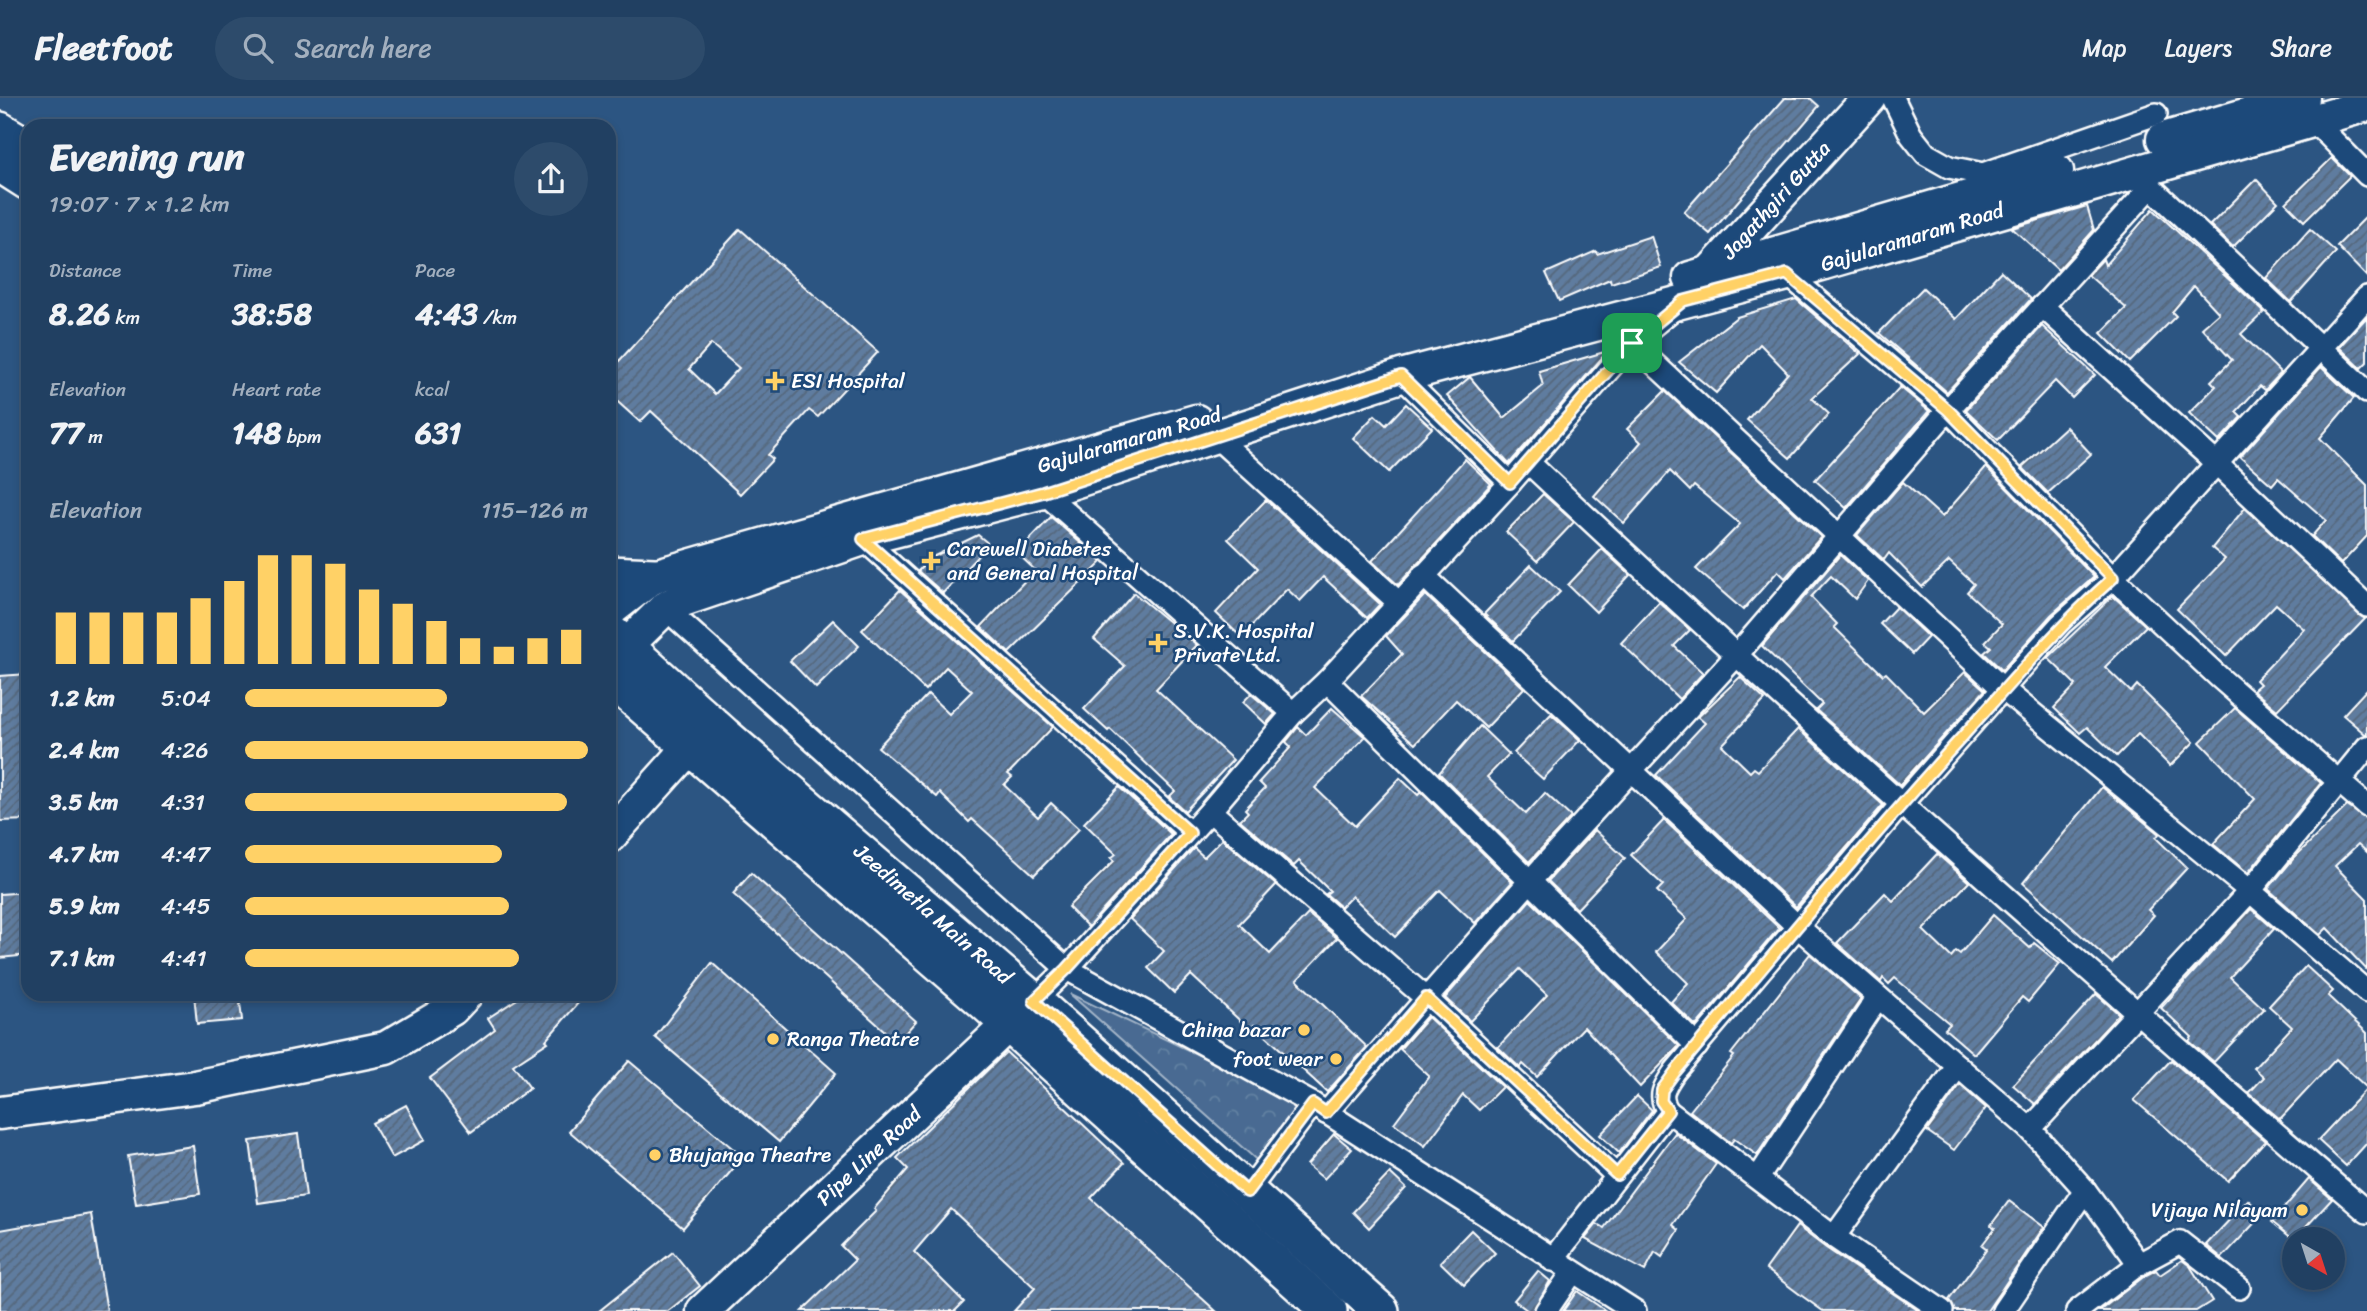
<!DOCTYPE html>
<meta charset="utf-8">
<style>
body{margin:0;font-family:Sriracha,sans-serif;background:#2d4b6b;color:#f1f3f6;height:100vh;display:flex;flex-direction:column;font-size:26px;white-space:nowrap}
*{box-sizing:border-box;margin:0}
p{font-size:23px;color:#a2afbe}
.icon{flex:none;width:38px;height:38px;fill:none;stroke:currentColor;stroke-width:2;stroke-linecap:round;stroke-linejoin:round}
.map{position:relative;flex:1;overflow:hidden}
.details{position:absolute;left:21px;top:21px;width:595px;height:882px;display:flex;flex-direction:column;background:#214062;border-radius:21px;box-shadow:0 4px 10px #0003,0 0 0 2px #3e5977}
.details>*{flex:none}
.needle{width:46px;rotate:141deg}
.buttons{position:absolute;left:2282px;top:1129px;display:grid;gap:14px}
.buttons a{display:grid;place-items:center;width:63px;height:63px;border-radius:50%;background:#214062;box-shadow:0 4px 10px #0003,0 0 0 2px #3e5977;font-size:35px}
.pin{position:absolute;display:grid;place-items:center;width:60px;height:60px;color:#fff;margin:-30px;border-radius:14px;box-shadow:0 4px 10px #0006}
.round{display:grid;place-items:center;flex:none;width:74px;height:74px;border-radius:37px;background:#2d4b6b}
.head{display:flex;align-items:center;justify-content:space-between;height:119px;padding:0 28px}
h1{font-size:38px;font-weight:800;line-height:52px}
.figures{display:grid;grid-template-columns:repeat(3,1fr);gap:10px;height:119px;padding:7px 28px}
.figures div{display:grid;align-content:center}
.figures b{font-size:30px;font-weight:800}
.figures small{font-size:19px;font-weight:400}
.figures p{font-size:19px}
.chart{height:196px;padding:14px 28px}
.chart p{display:flex;justify-content:space-between}
.chart svg{width:100%;height:126px;margin-top:7px;stroke:#ffd166;stroke-width:6}
ul{padding:0 28px;list-style:none;font-size:23px}
li{display:grid;grid-template-columns:112px 84px 1fr;align-items:center;height:52px}
li i{height:18px;border-radius:9px;background:#ffd166}
header{display:flex;align-items:center;gap:42px;box-sizing:border-box;height:98px;padding:0 35px;background:#214062;border-bottom:2px solid #3e5977}
header strong{font-size:33px}
nav{display:flex;gap:38px;margin-inline-start:auto;font-size:24px}
.search{width:490px;height:63px;background:#2d4b6b;display:flex;align-items:center;gap:18px;box-sizing:border-box;padding:0 24px;border-radius:38px;color:#a2afbe;font-size:26px}
.map>svg:first-child{display:block}
.forest{fill:url(#forest-crowns);stroke:#a4b5c8;stroke-width:2}
.building{fill:url(#building-hatch);stroke:#fff;stroke-width:2;fill-rule:evenodd}
.lines{fill:none;stroke-linecap:round;stroke-linejoin:round}
.street-casing{stroke:#fff;stroke-width:26}
.secondary-casing{stroke:#fff;stroke-width:37}
.primary-casing{stroke:#fff;stroke-width:40}
.street{stroke:#1f4a7a;stroke-width:21}
.secondary{stroke:#1f4a7a;stroke-width:32}
.primary{stroke:#1f4a7a;stroke-width:35}
.route-casing{stroke:#fff;stroke-width:14}
.route{stroke:#ffd166;stroke-width:9}
.poi-dot{fill:#ffd166;stroke:#1f4a7a;stroke-width:2.5}
.labels{text-anchor:middle;stroke-width:5;stroke-linejoin:round;paint-order:stroke}
.street-label{font-size:21px;fill:#fff;stroke:#1f4a7a}
.poi-label{font-size:21px;fill:#fff;stroke:#1f4a7a;text-anchor:start}
</style>
<header>
<strong>Fleetfoot</strong>
<div class="search"><svg class="icon" aria-label="search" viewBox="0 0 24 24"><circle cx="10" cy="10" r="6"/><path d="M15 15l6 6"/></svg>Search here</div>
<nav><a>Map</a><a>Layers</a><a>Share</a></nav>
</header>
<div class="map">
<svg width="2367" height="1213" viewBox="0 0 2367 1213">
<defs>
<pattern id="forest-crowns" width="20" height="18" patternUnits="userSpaceOnUse" patternTransform="scale(1.75)"><rect width="20" height="18" fill="#486b92"/><path d="M2 6a3 3 0 1 1 6 0M12 15a3 3 0 1 1 6 0" fill="none" stroke="#6381a2"/></pattern>
<pattern id="building-hatch" width="6" height="6" patternUnits="userSpaceOnUse" patternTransform="scale(1.75)"><rect width="6" height="6" fill="#5e7c9f"/><path d="M-1 1l2-2M0 6l6-6M5 7l2-2" fill="none" stroke="#56667a"/></pattern>
</defs>
<rect width="100%" height="100%" fill="#2c5582"/>
<filter id="ink" filterUnits="userSpaceOnUse"><feTurbulence type="fractalNoise" baseFrequency=".0143" numOctaves="2"/><feDisplacementMap in="SourceGraphic" scale="14" xChannelSelector="R" yChannelSelector="G"/><feConvolveMatrix kernelMatrix="1 2 1 2 8 2 1 2 1" color-interpolation-filters="sRGB"/></filter>
<g filter="url(#ink)">
<!-- forest -->
<polygon class="forest" points="1070,896 1304,1007 1261,1066"/>
<!-- building -->
<g class="building">
<polygon points="1785,0 1810,0 1819,8 1710,136 1684,114"/>
<polygon points="2332,60 2350,78 2304,123 2286,105"/>
<polygon points="2256,81 2278,104 2233,149 2210,127"/>
<polygon points="2087,108 2094,132 2058,172 2012,130"/>
<polygon points="2153,111 2264,214 2241,236 2281,275 2265,292 2260,288 2236,314 2241,319 2219,343 2189,315 2216,288 2211,283 2232,262 2202,230 2219,215 2194,188 2172,214 2176,218 2130,264 2101,235 2126,210 2088,177 2103,161 2105,167"/>
<polygon points="2367,118 2367,179 2337,148"/>
<path d="M740 131 878 254 818 319 809 312 768 357 773 361 740 396 651 313 640 324 609 296V274ZM711 246 739 270 715 296 689 271Z"/>
<polygon points="2310,131 2336,154 2291,204 2266,180"/>
<polygon points="1651,138 1661,169 1611,185 1610,181 1559,203 1546,175 1596,153 1597,156"/>
<polygon points="2001,173 2031,201 1947,294 1879,235 1923,190 1956,221"/>
<polygon points="1796,201 1860,256 1812,300 1829,316 1790,360 1747,322 1788,275 1760,246 1716,295 1679,264 1737,219"/>
<polygon points="2367,219 2367,264 2361,270 2339,249"/>
<polygon points="2042,228 2095,277 2072,300 2055,283 1998,342 1966,312"/>
<polygon points="1608,253 1509,366 1447,298 1470,279 1504,320 1543,288 1539,273"/>
<polygon points="2321,269 2354,300 2320,340 2367,387 2367,438 2341,466 2312,438 2326,422 2278,380 2272,387 2240,359"/>
<polygon points="1900,289 1929,313 1846,410 1815,382"/>
<polygon points="1665,293 1821,439 1785,480 1778,473 1743,512 1696,471 1740,426 1694,388 1690,393 1670,373 1624,425 1594,398 1641,344 1627,331"/>
<polygon points="1406,306 1432,330 1389,374 1353,340 1375,317 1386,327"/>
<polygon points="2066,329 2091,356 2048,395 2022,369"/>
<polygon points="1465,361 1491,386 1398,487 1372,463"/>
<polygon points="1986,369 2094,479 2051,517 2002,572 1984,555 1991,549 1985,544 2002,526 1967,494 1974,486 1949,463 1922,489 1889,455 1884,462 1857,437 1903,384 1942,419"/>
<polygon points="1543,396 1574,424 1537,463 1506,434"/>
<polygon points="1266,402 1380,506 1367,520 1323,479 1300,503 1287,491 1241,539 1216,515 1258,470 1228,441"/>
<polygon points="2245,410 2365,521 2277,612 2253,592 2260,586 2256,582 2304,531 2276,506 2226,558 2177,511 2225,461 2212,450"/>
<polygon points="1051,419 1102,464 1009,555 981,529 1035,472 1017,455"/>
<polygon points="978,437 989,446 943,495 918,473 922,469 918,466"/>
<polygon points="1602,451 1630,477 1596,514 1568,487"/>
<polygon points="1840,457 1868,483 1855,501 1831,478 1811,499 1837,526 1834,529 1883,577 1886,575 1924,614 1965,574 1985,592 1900,687 1816,612 1822,606 1762,548"/>
<polygon points="1531,467 1560,494 1513,543 1484,516"/>
<polygon points="900,492 1053,629 1008,676 1012,679 1004,687 1038,719 1051,705 1079,731 1034,777 972,721 969,724 940,695 937,699 878,649 928,596 949,616 972,593 946,569 925,592 862,532"/>
<polygon points="1134,495 1197,547 1156,591 1233,662 1185,713 1169,699 1175,693 1110,631 1108,633 1084,611 1125,568 1094,541"/>
<polygon points="1425,497 1524,590 1486,630 1456,602 1415,646 1361,598 1402,556 1386,538"/>
<polygon points="2113,498 2146,528 2105,569 2131,594 2137,587 2194,644 2170,668 2138,636 2117,658 2087,629 2080,635 2054,610 2076,587 2048,560"/>
<polygon points="1659,504 1690,532 1674,548 1703,575 1679,601 1621,545"/>
<polygon points="1896,509 1928,539 1912,556 1880,526"/>
<polygon points="833,522 859,548 816,590 790,563"/>
<polygon points="28,576 28,722 0,723 0,578"/>
<polygon points="1740,579 1765,602 1722,647 1750,674 1754,670 1758,673 1798,631 1883,707 1796,809 1656,677 1705,625 1698,619"/>
<polygon points="2367,591 2367,636 2365,636 2343,617"/>
<polygon points="1251,596 1275,616 1266,626 1243,604"/>
<polygon points="1332,610 1365,639 1315,690 1355,728 1400,680 1418,697 1421,694 1512,784 1475,825 1440,792 1395,839 1352,798 1341,809 1326,796 1330,793 1299,763 1294,768 1240,722 1248,714 1245,711 1265,690 1259,684 1291,649 1286,644 1298,629 1306,637"/>
<polygon points="2235,610 2321,685 2248,775 2213,746 2255,701 2200,644"/>
<polygon points="1551,616 1580,642 1543,681 1514,655"/>
<polygon points="1480,628 1509,656 1487,679 1526,716 1545,695 1571,719 1529,764 1439,675"/>
<polygon points="1119,689 1171,736 1088,829 1068,809 1114,763 1111,760 1116,756 1084,725"/>
<polygon points="2102,689 2159,736 2156,740 2187,770 2148,812 2154,817 2112,865 2023,785"/>
<polygon points="2347,708 2367,721 2367,754 2358,746 2335,768 2367,801 2367,872 2327,830 2320,837 2268,791 2294,760"/>
<polygon points="1664,722 1779,830 1696,928 1671,904 1688,885 1656,854 1687,821 1657,793 1663,787 1631,757"/>
<polygon points="1595,732 1625,760 1577,811 1548,783"/>
<polygon points="1222,741 1276,787 1239,826 1270,856 1308,816 1337,840 1297,882 1367,949 1327,994 1254,927 1250,932 1191,877 1174,895 1148,870 1164,853 1130,821 1194,750 1204,759"/>
<polygon points="1937,756 1969,784 1923,832 1951,859 1956,853 1960,856 1993,817 2030,850 2034,845 2060,866 2028,904 2022,899 1974,956 1945,931 1950,926 1895,880 1889,886 1883,880 1881,884 1837,845 1885,795 1893,803"/>
<polygon points="751,775 916,923 897,944 733,796"/>
<polygon points="28,794 28,857 0,860 0,796"/>
<polygon points="1530,802 1679,948 1640,989 1584,929 1537,979 1523,966 1520,970 1498,949 1547,897 1520,871 1470,923 1445,900"/>
<polygon points="2251,811 2274,831 2230,879 2264,911 2214,964 2189,943 2192,939 2161,910"/>
<polygon points="1810,856 1861,901 1757,1057 1734,1041 1731,1045 1690,1013 1734,958 1731,956"/>
<polygon points="712,865 836,975 779,1044 655,939"/>
<polygon points="2306,868 2333,893 2328,898 2367,935 2367,1045 2346,1068 2318,1042 2367,990 2336,961 2280,1021 2249,995 2264,979 2254,970 2292,929 2269,908"/>
<polygon points="194,896 239,896 242,922 197,926"/>
<polygon points="525,896 586,896 546,942 548,944 513,967 530,990 471,1034 430,980 495,931 488,920"/>
<polygon points="2096,896 2119,916 2035,1006 2013,987"/>
<polygon points="1428,919 1502,989 1479,1012 1463,997 1425,1048 1394,1025 1429,978 1400,951"/>
<polygon points="1006,954 1124,1065 1091,1100 1216,1213 1014,1213 1035,1190 951,1111 914,1154 964,1204 955,1213 802,1213 855,1162 841,1148 876,1113 874,1111 908,1071 897,1060"/>
<polygon points="2171,962 2265,1043 2228,1083 2134,1002"/>
<polygon points="629,963 743,1059 683,1130 569,1033"/>
<polygon points="1960,987 1986,1010 1954,1052 1927,1033"/>
<polygon points="1637,998 1652,1012 1619,1055 1600,1037"/>
<polygon points="406,1007 425,1042 392,1060 372,1025"/>
<polygon points="1675,1035 1716,1066 1673,1127 1679,1132 1662,1159 1655,1154 1645,1173 1585,1141 1597,1126 1604,1130"/>
<polygon points="298,1036 306,1098 258,1105 250,1043"/>
<polygon points="1334,1036 1352,1051 1324,1081 1307,1067"/>
<polygon points="193,1048 200,1096 136,1106 128,1058"/>
<polygon points="1390,1075 1406,1090 1369,1130 1353,1114"/>
<polygon points="2309,1081 2332,1101 2294,1142 2272,1124"/>
<polygon points="2248,1102 2263,1116 2222,1160 2206,1147"/>
<polygon points="2009,1103 2044,1129 1987,1213 1955,1213 1949,1202 1987,1151 1982,1147 1995,1130 1991,1127"/>
<polygon points="91,1116 107,1213 0,1213 0,1132"/>
<polygon points="1797,1128 1826,1150 1919,1213 1823,1213 1802,1198 1766,1171"/>
<polygon points="1471,1132 1495,1155 1464,1187 1440,1164"/>
<polygon points="673,1154 700,1188 668,1213 599,1213"/>
<polygon points="2182,1162 2190,1168 2212,1203 2196,1213 2099,1213 2146,1177 2156,1172 2160,1177"/>
<polygon points="1538,1173 1550,1183 1533,1213 1528,1213 1514,1202"/>
<polygon points="1577,1193 1606,1213 1563,1213"/>
</g>
<g class="lines">
<defs>
<g id="street">
<polyline points="1893,0 1911,37 1926,56 1949,69 1983,76 2156,16"/>
<polyline points="2312,21 2367,77"/>
<polyline points="2146,79 2151,89 2367,294"/>
<polyline points="1787,176 1948,312 2113,480 2220,580 2367,708"/>
<polyline points="2042,208 2215,364 2367,508"/>
<polyline points="1632,245 2004,592 2250,793 2367,894"/>
<polyline points="1401,278 1510,385"/>
<polyline points="1216,339 1398,504"/>
<path d="M1528 364C1801 621 2083 869 2367 1114"/>
<polyline points="1043,394 1293,615"/>
<polyline points="863,441 1190,735"/>
<polyline points="1423,477 1797,828 2030,1031 2085,1092 2139,1166"/>
<polyline points="665,510 1067,871 1313,1006 1635,1213"/>
<polyline points="1327,583 1697,948"/>
<polyline points="1210,713 1426,900 1617,1078"/>
<polyline points="1034,903 1067,871 1210,713 1293,615 1327,583 1510,385 1632,245 1676,209"/>
<polyline points="1668,1013 1834,1139 1942,1213"/>
<polyline points="1326,1015 1529,784 1735,559 1948,312 2151,89"/>
<polyline points="2030,1031 2250,793 2367,649"/>
<polyline points="1758,1080 1878,899"/>
<polyline points="1247,1094 1313,1006"/>
<polyline points="1834,1139 1958,968"/>
<path d="M1552 1162 1668 1013C1657 997 1665 988 1675 973L1903 704 2032 558 2061 526 2113 480 2367 199"/>
<polyline points="1546,1213 1572,1175"/>
<polyline points="2003,1213 2085,1092"/>
<polyline points="2077,1213 2139,1166 2180,1144 2239,1190"/>
</g>
<g id="secondary">
<polyline points="2163,41 2303,0"/>
<polyline points="1710,174 1869,0"/>
<polyline points="1690,180 2057,73"/>
<polyline points="609,513 654,478 1196,323"/>
<polyline points="612,562 665,510 674,505 863,441 1043,394 1401,278 1787,176 2367,7"/>
<polyline points="609,739 689,650"/>
<polyline points="0,1015 195,989 386,950 452,911 466,896"/>
<polyline points="703,1213 1026,910"/>
</g>
<g id="primary">
<polyline points="0,32 28,49"/>
<polyline points="0,66 28,84"/>
<polyline points="609,476 654,478"/>
<polyline points="609,533 724,637 1034,903 1381,1213"/>
<polyline points="609,579 983,903 1329,1213"/>
</g>
</defs>
<!-- street casing -->
<use href="#street" class="street-casing"/>
<!-- secondary casing -->
<use href="#secondary" class="secondary-casing"/>
<!-- primary casing -->
<use href="#primary" class="primary-casing"/>
<!-- street -->
<use href="#street" class="street"/>
<!-- secondary -->
<use href="#secondary" class="secondary"/>
<!-- primary -->
<use href="#primary" class="primary"/>
</g>
</g>
<g class="lines" filter="url(#ink)">
<defs>
<path id="route" d="M1787 176 1948 312 2113 480C2058 529 2012 583 1963 638 1864 747 1770 861 1675 974L1662 992 1661 1003 1668 1013 1617 1077 1426 900 1326 1015 1313 1006 1247 1094 1034 903 1067 871 1190 735 863 441 1043 394 1401 278 1510 385 1632 245 1683 203Z"/>
</defs>
<!-- route casing -->
<use href="#route" class="route-casing"/>
<!-- route -->
<use href="#route" class="route"/>
</g>
<!-- markers -->
<g class="poi-dot">
<path d="M771.5 272.5h7v7h7v7h-7v7h-7v-7h-7v-7h7z"/>
<path d="M927.5 452.5h7v7h7v7h-7v7h-7v-7h-7v-7h7z"/>
<path d="M1154.5 534.5h7v7h7v7h-7v7h-7v-7h-7v-7h7z"/>
<circle cx="1304" cy="932" r="7"/>
<circle cx="773" cy="941" r="7"/>
<circle cx="1336" cy="961" r="7"/>
<circle cx="655" cy="1057" r="7"/>
<circle cx="2302" cy="1112" r="7"/>
</g>
<g class="labels">
<!-- street labels -->
<g class="street-label">
<text transform="translate(1776 102) rotate(-48)" y="7">Jagathgiri Gutta</text>
<text transform="translate(1912 139) rotate(-17)" y="7">Gajularamaram Road</text>
<text transform="translate(1129 342) rotate(-16)" y="7">Gajularamaram Road</text>
<text transform="translate(933 816) rotate(41)" y="7">Jeedimetla Main Road</text>
<text transform="translate(869 1058) rotate(-43)" y="7">Pipe Line Road</text>
</g>
<!-- poi labels -->
<g class="poi-label">
<text x="791" y="290">ESI Hospital</text>
<text x="947" y="458">Carewell Diabetes<tspan x="947" dy="24">and General Hospital</tspan></text>
<text x="1174" y="540">S.V.K. Hospital<tspan x="1174" dy="24">Private Ltd.</tspan></text>
<text x="1290" y="939" text-anchor="end">China bazar</text>
<text x="787" y="948">Ranga Theatre</text>
<text x="1322" y="968" text-anchor="end">foot wear</text>
<text x="669" y="1064">Bhujanga Theatre</text>
<text x="2288" y="1119" text-anchor="end">Vijaya Nilayam</text>
</g>
</g>
</svg>
<div class="buttons">
<a><svg class="needle" viewBox="-14 -14 28 28"><path d="M0-13l5 13h-10z" fill="#e53935"/><path d="M0 13l5-13h-10z" fill="#a2afbe"/></svg></a>
</div>
<div class="pin" style="left:1632px;top:245px;background:#1e9e55"><svg class="icon" aria-label="arrive" viewBox="0 0 24 24"><path d="M6 21V4h12l-3 4 3 4H6"/></svg></div>
<section class="details">
<div class="head"><div><h1>Evening run</h1><p>19:07 · 7 × 1.2 km</p></div><a class="round"><svg class="icon" aria-label="share" viewBox="0 0 24 24"><path d="M12 15V3M7 8l5-5 5 5M5 13v7h14v-7"/></svg></a></div>
<div class="figures">
<div><p>Distance</p><b>8.26<small> km</small></b></div>
<div><p>Time</p><b>38:58</b></div>
<div><p>Pace</p><b>4:43<small> /km</small></b></div>
</div>
<div class="figures">
<div><p>Elevation</p><b>77<small> m</small></b></div>
<div><p>Heart rate</p><b>148<small> bpm</small></b></div>
<div><p>kcal</p><b>631</b></div>
</div>
<div class="chart"><p><span>Elevation</span>115–126 m</p>
<svg viewBox="0 0 160 44" preserveAspectRatio="none"><path d="M5 44V26M15 44V26M25 44V26M35 44V26M45 44V21M55 44V15M65 44V6M75 44V6M85 44V9M95 44V18M105 44V23M115 44V29M125 44V35M135 44V38M145 44V35M155 44V32"/></svg>
</div>
<ul>
<li><b>1.2 km</b>5:04<i style="width:59%"></i></li>
<li><b>2.4 km</b>4:26<i style="width:100%"></i></li>
<li><b>3.5 km</b>4:31<i style="width:94%"></i></li>
<li><b>4.7 km</b>4:47<i style="width:75%"></i></li>
<li><b>5.9 km</b>4:45<i style="width:77%"></i></li>
<li><b>7.1 km</b>4:41<i style="width:80%"></i></li>
</ul>
</section>
</div>
